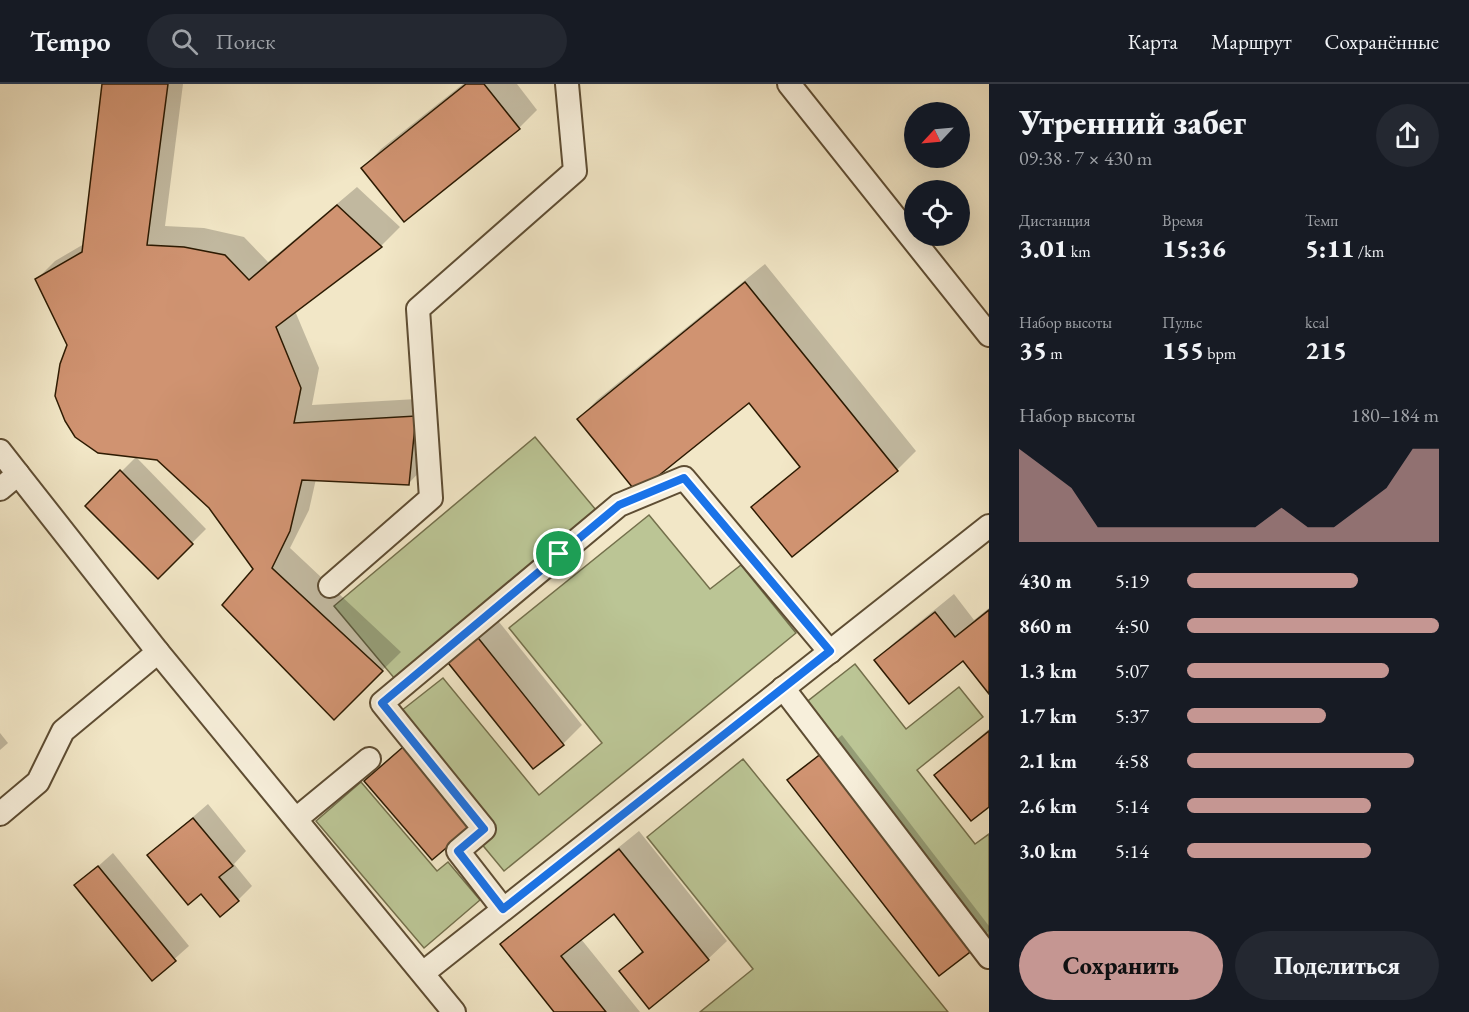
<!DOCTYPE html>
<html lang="ru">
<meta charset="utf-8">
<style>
body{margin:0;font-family:"EB Garamond",serif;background:#242831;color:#f1f3f6;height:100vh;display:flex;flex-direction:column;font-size:22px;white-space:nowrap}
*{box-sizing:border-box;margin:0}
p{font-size:20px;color:#9ea1a6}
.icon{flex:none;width:33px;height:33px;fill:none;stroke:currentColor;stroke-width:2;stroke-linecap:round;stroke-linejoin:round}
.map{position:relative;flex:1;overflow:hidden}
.side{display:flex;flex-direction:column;background:#171b24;width:480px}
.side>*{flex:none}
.needle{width:39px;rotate:244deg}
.controls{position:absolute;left:904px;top:18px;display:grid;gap:12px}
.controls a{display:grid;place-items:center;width:66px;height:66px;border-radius:50%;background:#171b24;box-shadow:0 6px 24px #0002;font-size:30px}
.pin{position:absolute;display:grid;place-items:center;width:51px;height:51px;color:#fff;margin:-26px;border:3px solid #fff;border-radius:50%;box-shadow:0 2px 6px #0007}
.round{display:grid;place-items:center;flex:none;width:63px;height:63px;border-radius:32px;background:#242831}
.overview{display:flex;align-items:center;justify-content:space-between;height:102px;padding:0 30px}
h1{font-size:33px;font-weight:800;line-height:45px}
.stats{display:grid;grid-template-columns:repeat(3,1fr);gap:9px;height:102px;padding:6px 30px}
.stats div{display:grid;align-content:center}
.stats b{font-size:26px;font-weight:800}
.stats small{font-size:16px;font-weight:400}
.stats p{font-size:16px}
.chart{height:168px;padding:12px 30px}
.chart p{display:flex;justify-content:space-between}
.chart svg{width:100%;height:108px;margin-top:6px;fill:#c59692;opacity:.7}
.cta{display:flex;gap:12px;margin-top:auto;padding:12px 30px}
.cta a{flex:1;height:69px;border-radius:36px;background:#c59692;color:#111;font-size:24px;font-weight:800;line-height:69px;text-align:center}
.cta a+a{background:#242831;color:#f1f3f6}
ul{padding:0 30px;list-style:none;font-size:20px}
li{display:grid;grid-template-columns:96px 72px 1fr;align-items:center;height:45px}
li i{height:15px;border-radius:8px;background:#c59692}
header{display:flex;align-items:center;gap:36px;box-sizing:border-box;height:84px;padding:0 30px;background:#171b24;border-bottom:2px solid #363941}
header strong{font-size:28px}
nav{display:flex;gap:33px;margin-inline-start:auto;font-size:21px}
.search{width:420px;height:54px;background:#242831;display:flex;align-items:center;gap:15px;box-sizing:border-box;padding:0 21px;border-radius:33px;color:#9ea1a6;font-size:22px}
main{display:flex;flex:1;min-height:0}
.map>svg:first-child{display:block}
.green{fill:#bbc595;stroke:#74704c;stroke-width:1.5}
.shadow{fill:#0003}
.building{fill:#d09371;stroke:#2c1a02;stroke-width:1.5}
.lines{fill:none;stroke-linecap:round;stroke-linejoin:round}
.minor-casing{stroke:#5e4d33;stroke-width:26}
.minor{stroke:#f7efdb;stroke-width:22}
.route-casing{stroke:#fff;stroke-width:12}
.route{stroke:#1a73e8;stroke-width:8}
</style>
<header>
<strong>Tempo</strong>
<div class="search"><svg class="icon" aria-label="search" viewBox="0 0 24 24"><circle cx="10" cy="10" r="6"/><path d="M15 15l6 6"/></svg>Поиск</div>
<nav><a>Карта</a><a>Маршрут</a><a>Сохранённые</a></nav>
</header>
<main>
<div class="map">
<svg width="989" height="928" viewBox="0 0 989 928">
<rect width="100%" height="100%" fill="#f2e7c7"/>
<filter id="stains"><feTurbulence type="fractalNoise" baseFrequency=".00333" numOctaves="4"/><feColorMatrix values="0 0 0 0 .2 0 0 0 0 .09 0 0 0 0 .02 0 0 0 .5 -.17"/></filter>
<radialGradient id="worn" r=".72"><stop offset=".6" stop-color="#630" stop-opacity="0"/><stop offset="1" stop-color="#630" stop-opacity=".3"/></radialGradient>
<!-- green -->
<g class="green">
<polygon points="535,353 596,426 395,595 334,522"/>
<polygon points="649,431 710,505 741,481 796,549 504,787 480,758 496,744 401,627 443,594 539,711 602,659 509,544"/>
<polygon points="855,580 906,645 959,603 983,633 917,686 975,760 989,750 989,855 804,620"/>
<polygon points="743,675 948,928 700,928 753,885 647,753"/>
<polygon points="361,698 437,787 448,778 480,816 424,864 316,737"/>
</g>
<!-- shadow -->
<g class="shadow">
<polygon points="103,0 183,0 165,142 204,144 244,153 268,178 357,103 400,143 381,162 295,227 319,284 312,321 434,314 427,380 409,399 316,395 309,426 290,464 401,568 334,634 255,485 210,423 157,374 68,261 36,196 55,177 84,160"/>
<polygon points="463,0 517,0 537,26 519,44 363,84 381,65"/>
<polygon points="765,180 916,367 897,386 753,423 801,381 749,317 579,335 597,316"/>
<polygon points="136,373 206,445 158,493 87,422"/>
<polygon points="954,510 974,536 989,524 989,607 963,575 876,576 895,558"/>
<polygon points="495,533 582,641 563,660 466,556"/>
<polygon points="989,645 989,721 936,692"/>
<polygon points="0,649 8,659 0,666"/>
<polygon points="842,651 989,842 989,847 973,864 789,696"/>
<polygon points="208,720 246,767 234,780 252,802 238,816 201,808 149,771"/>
<polygon points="639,747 727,857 708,875 621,887 644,865 614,828 581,855 640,928 556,928 502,861 521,842"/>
<polygon points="113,769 189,862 152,895 76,802"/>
</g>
<!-- building -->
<g class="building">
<polygon points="102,0 168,0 147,161 184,163 225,171 249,196 337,121 382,163 276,243 301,304 294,339 416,332 409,401 302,396 290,447 272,484 383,587 334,636 222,521 253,485 209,424 157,376 98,369 75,353 65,337 55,312 60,280 67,261 35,195 82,168"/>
<polygon points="466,0 484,0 520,45 404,138 361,84"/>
<polygon points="745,198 898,387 792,473 751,423 800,383 749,319 637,409 577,335"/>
<polygon points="120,386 193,460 158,495 85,422"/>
<polygon points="989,526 989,610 963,577 909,620 874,576 935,528 955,553"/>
<polygon points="475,550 564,661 533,685 445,575"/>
<polygon points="989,647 989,723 971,737 934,691"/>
<polygon points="403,663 471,743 432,776 364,697"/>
<polygon points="822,669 974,865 939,892 787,696"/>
<polygon points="193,734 233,782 219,793 239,817 220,833 201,810 188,821 147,771"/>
<polygon points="619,765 709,876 649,925 619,887 643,868 614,830 561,872 606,928 554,928 500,860"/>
<polygon points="98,782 176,877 152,897 74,801"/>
</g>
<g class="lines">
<defs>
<g id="minor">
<polyline points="789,0 989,251"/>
<polyline points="0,367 18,390 0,405"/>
<polyline points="18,390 158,568 454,928"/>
<polyline points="330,502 431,414 418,225 575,87 567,0"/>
<polyline points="783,604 989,873"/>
<polyline points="0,730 38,698 63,647 158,568"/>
<polyline points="296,735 369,675"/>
<polyline points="503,825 458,767 484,745 382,619 619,421 684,394 830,568"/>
<polyline points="423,889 989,442"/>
</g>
</defs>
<!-- minor casing -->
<use href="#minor" class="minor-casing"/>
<!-- minor -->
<use href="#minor" class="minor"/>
</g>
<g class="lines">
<defs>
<polygon id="route" points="684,394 830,567 503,825 458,767 484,745 382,619 619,421"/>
</defs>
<!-- route casing -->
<use href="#route" class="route-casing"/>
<!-- route -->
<use href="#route" class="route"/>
</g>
<rect width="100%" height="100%" filter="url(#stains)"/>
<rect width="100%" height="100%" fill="url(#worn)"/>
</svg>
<div class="controls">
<a><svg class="needle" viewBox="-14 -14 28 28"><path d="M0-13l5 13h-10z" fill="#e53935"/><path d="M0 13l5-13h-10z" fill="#9ea1a6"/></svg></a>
<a><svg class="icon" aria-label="locate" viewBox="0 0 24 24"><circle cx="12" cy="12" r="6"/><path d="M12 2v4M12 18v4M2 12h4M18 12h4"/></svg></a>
</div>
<div class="pin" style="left:559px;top:470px;background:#1e9e55"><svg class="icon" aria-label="arrive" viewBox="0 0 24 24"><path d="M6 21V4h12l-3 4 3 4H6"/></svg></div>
</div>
<section class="side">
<div class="overview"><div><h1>Утренний забег</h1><p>09:38 · 7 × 430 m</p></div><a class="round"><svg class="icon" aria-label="share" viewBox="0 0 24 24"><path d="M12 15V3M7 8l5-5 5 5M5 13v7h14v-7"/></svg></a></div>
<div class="stats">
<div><p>Дистанция</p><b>3.01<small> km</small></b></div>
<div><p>Время</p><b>15:36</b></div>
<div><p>Темп</p><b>5:11<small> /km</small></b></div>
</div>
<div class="stats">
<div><p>Набор высоты</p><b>35<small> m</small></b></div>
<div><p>Пульс</p><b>155<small> bpm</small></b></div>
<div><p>kcal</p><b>215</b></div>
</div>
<div class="chart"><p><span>Набор высоты</span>180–184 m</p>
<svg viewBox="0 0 160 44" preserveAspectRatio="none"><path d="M0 44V6L10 14L20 22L30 38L40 38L50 38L60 38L70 38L80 38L90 38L100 30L110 38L120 38L130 30L140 22L150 6L160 6V44z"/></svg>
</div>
<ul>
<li><b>430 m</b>5:19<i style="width:68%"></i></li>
<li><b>860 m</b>4:50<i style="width:100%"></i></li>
<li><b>1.3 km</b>5:07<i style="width:80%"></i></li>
<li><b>1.7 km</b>5:37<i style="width:55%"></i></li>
<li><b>2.1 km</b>4:58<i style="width:90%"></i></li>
<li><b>2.6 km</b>5:14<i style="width:73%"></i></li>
<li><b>3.0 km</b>5:14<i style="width:73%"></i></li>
</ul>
<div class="cta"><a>Сохранить</a><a>Поделиться</a></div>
</section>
</main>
